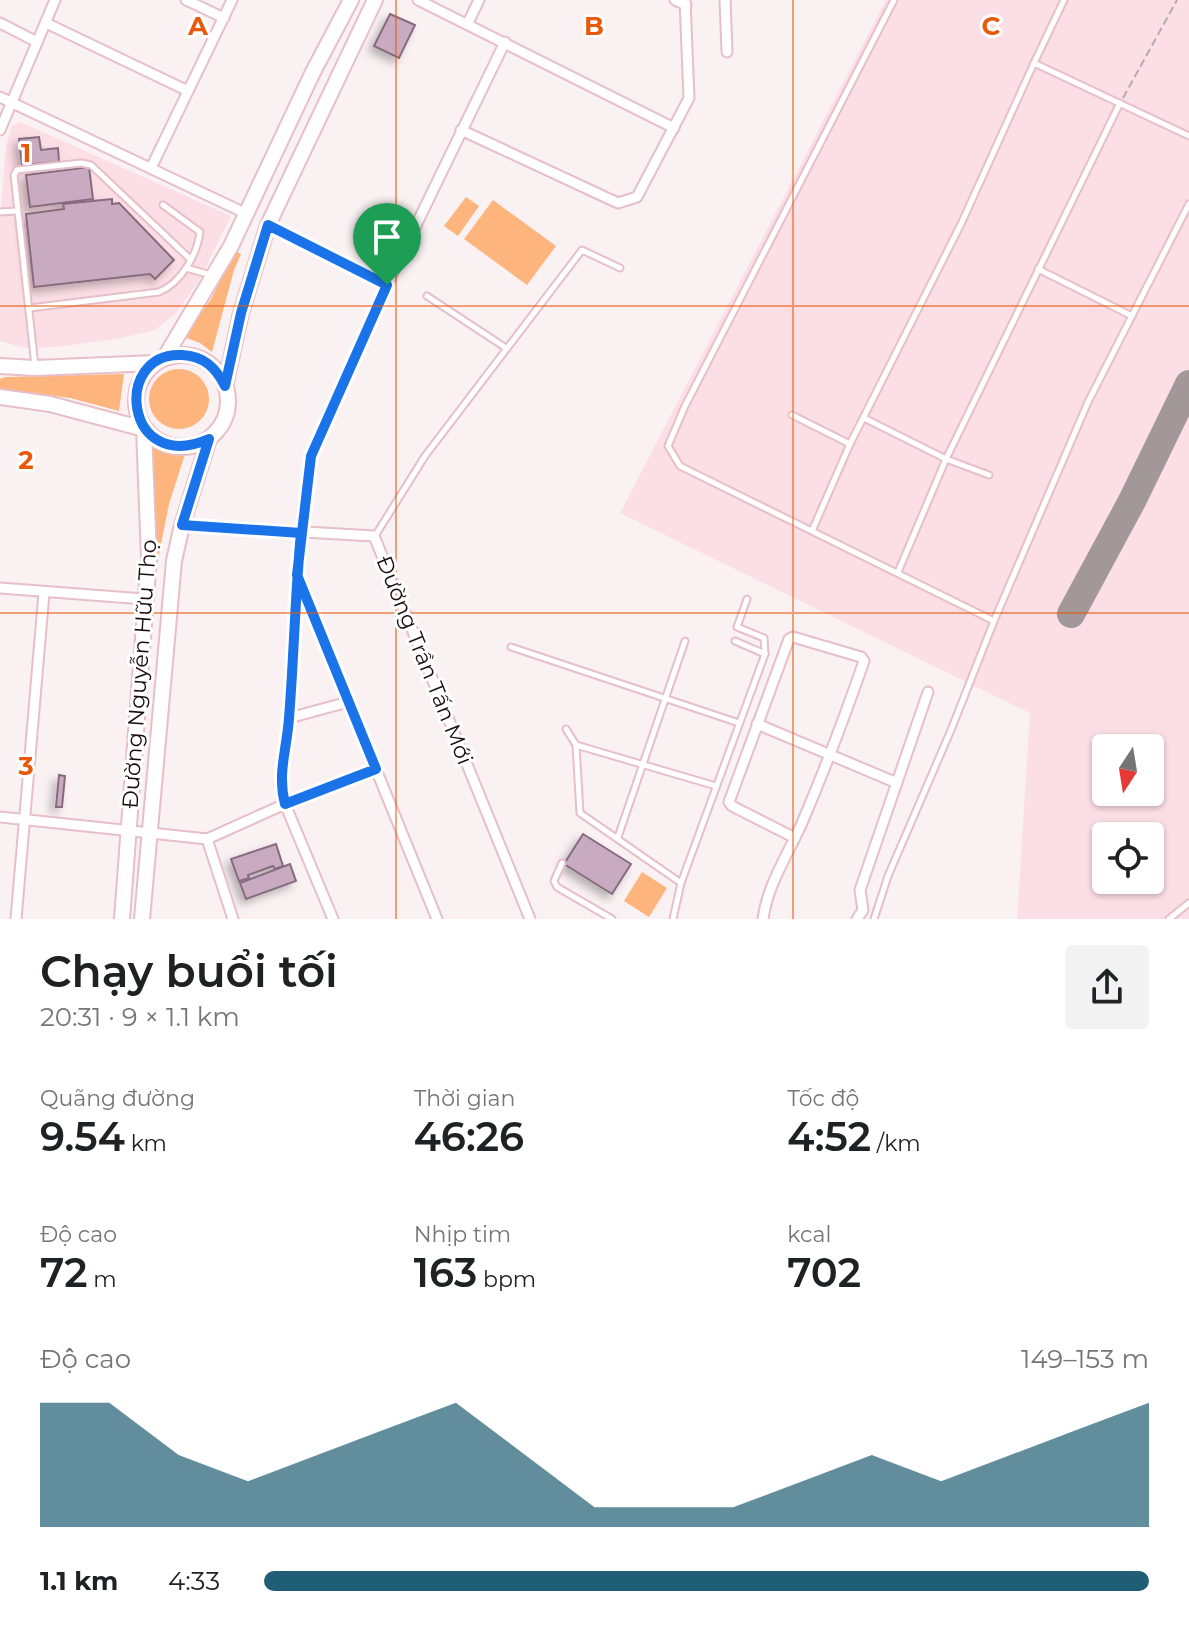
<!DOCTYPE html>
<html lang="vi">
<meta charset="utf-8">
<style>
body{margin:0;font-family:Montserrat,sans-serif;background:#f2f2f2;color:#202124;height:100vh;display:flex;flex-direction:column;font-size:30px;white-space:nowrap}
*{box-sizing:border-box;margin:0}
p{font-size:26px;color:#757577}
.icon{flex:none;width:44px;height:44px;fill:none;stroke:currentColor;stroke-width:2;stroke-linecap:round;stroke-linejoin:round}
.map{position:relative;height:919px;overflow:hidden}
.details{display:flex;flex-direction:column;background:#fff;flex:1}
.details>*{flex:none}
.needle{width:52px;rotate:192deg}
.fabs{position:absolute;left:1092px;top:734px;display:grid;gap:16px}
.fabs a{display:grid;place-items:center;width:72px;height:72px;border-radius:8px;background:#fff;box-shadow:0 2px 6px #0004;font-size:40px}
.pin{position:absolute;display:grid;place-items:center;width:68px;height:68px;color:#fff;margin:-82px -34px;border-radius:50% 50% 50% 0;rotate:-45deg;box-shadow:0 0 8px #0007}
.pin .icon{rotate:45deg}
.round{display:grid;place-items:center;flex:none;width:84px;height:84px;border-radius:8px;background:#f2f2f2}
.summary{display:flex;align-items:center;justify-content:space-between;height:136px;padding:0 40px}
h1{font-size:44px;font-weight:600;line-height:60px}
.metrics{display:grid;grid-template-columns:repeat(3,1fr);gap:12px;height:136px;padding:8px 40px}
.metrics div{display:grid;align-content:center}
.metrics b{font-size:40px;font-weight:600}
.metrics small{font-size:22px;font-weight:400}
.metrics p{font-size:22px}
.chart{height:224px;padding:16px 40px}
.chart p{display:flex;justify-content:space-between}
.chart svg{width:100%;height:144px;margin-top:8px;fill:#1f5e74;opacity:.7}
ul{padding:0 40px;list-style:none;font-size:26px}
li{display:grid;grid-template-columns:128px 96px 1fr;align-items:center;height:60px}
li i{height:20px;border-radius:10px;background:#1f5e74}
.map>svg:first-child{display:block}
.built{fill:#fcdee5;fill-rule:evenodd}
.green{fill:#fdb57d}
.lines{fill:none;stroke-linecap:round;stroke-linejoin:round}
.taxiway{stroke:#a2989a;stroke-width:28}
.building{fill:#c9abc1;stroke:#866a7e;stroke-width:2;filter:url(#shadow)}
.lane-casing{stroke:#e7bfc8;stroke-width:9}
.street-casing{stroke:#e7bfc8;stroke-width:13}
.secondary-casing{stroke:#e7bfc8;stroke-width:18}
.primary-casing{stroke:#e7bfc8;stroke-width:18}
.path{stroke:#b6acae;stroke-width:2;stroke-dasharray:8 4;stroke-linecap:butt}
.lane{stroke:#fff;stroke-width:5}
.street{stroke:#fff;stroke-width:9}
.secondary{stroke:#fff;stroke-width:14}
.primary{stroke:#fff;stroke-width:14}
.route-casing{stroke:#fff;stroke-width:16}
.route{stroke:#1a73e8;stroke-width:10}
.grid{fill:none;stroke:#e8590c;stroke-width:2;stroke-opacity:0.55}
.labels{text-anchor:middle;stroke-width:6;stroke-linejoin:round;paint-order:stroke}
.street-label{font-size:22px;fill:#1a0d10;stroke:#fff}
.grid-label{font-size:26px;text-anchor:middle;font-weight:bold;fill:#e8590c;stroke:#fff;stroke-width:6;stroke-linejoin:round;paint-order:stroke}
</style>
<div class="map">
<svg width="1189" height="919" viewBox="0 0 1189 919">
<defs>
<filter id="shadow"><feDropShadow dx="-5" dy="5" stdDeviation="4" flood-color="#0004"/></filter>
</defs>
<rect width="100%" height="100%" fill="#faf1f3"/>
<!-- built -->
<g class="built">
<path d="M886 0H1189V919H1017L1030 713 620 513ZM1106 748H1150V792H1106ZM1106 836H1150V880H1106Z"/>
<polygon points="20,122 231,216 200,279 175,314 155,330 117,339 56,347 24,348 0,341 0,217 6,146 12,126"/>
</g>
<!-- green -->
<g class="green">
<polygon points="466,197 479,206 458,236 444,226"/>
<polygon points="493,200 556,246 527,285 464,239"/>
<polygon points="235,251 241,254 234,270 212,352 200,343 184,337 211,299"/>
<circle cx="179" cy="399" r="30"/>
<polygon points="124,374 119,411 70,398 0,389 0,379 5,377"/>
<polygon points="149,446 170,452 186,451 169,504 159,554 154,554 155,534"/>
<polygon points="642,872 667,888 649,917 624,901"/>
</g>
<g class="lines">
<!-- taxiway -->
<polyline class="taxiway" points="1071,614 1132,501 1189,384"/>
</g>
<!-- building -->
<g class="building">
<polygon points="390,14 415,25 399,58 374,46"/>
<polygon points="39,137 41,150 58,148 59,162 22,165 19,139"/>
<polygon points="89,167 93,199 30,207 26,175"/>
<polygon points="112,199 112,204 119,203 174,260 155,279 150,274 34,287 26,214 64,209 63,204"/>
<polygon points="59,775 65,776 62,807 56,807"/>
<polygon points="583,834 631,864 612,894 564,864"/>
<polygon points="276,844 283,866 275,869 273,866 248,875 249,878 239,881 231,859"/>
<polygon points="290,864 296,881 246,899 240,883"/>
</g>
<g class="lines">
<defs>
<g id="lane">
<polyline points="894,0 685,406 668,446 680,466 994,621"/>
<polyline points="1034,63 1064,0"/>
<polyline points="0,212 17,211"/>
<polyline points="186,268 211,275"/>
<polyline points="1038,269 1132,316"/>
<polyline points="427,296 506,348"/>
<path d="M30 308 159 292C181 283 197 255 200 232L163 205"/>
<polyline points="35,366 14,175 17,170 81,163 91,165 190,259"/>
<polyline points="792,415 850,444"/>
<polyline points="864,418 946,459 1120,103"/>
<polyline points="812,531 850,444 961,224 1034,63 1189,136"/>
<polyline points="375,536 425,456 582,250 620,268"/>
<polyline points="898,572 946,459 989,475"/>
<polyline points="735,641 765,654"/>
<polyline points="511,647 739,723"/>
<polyline points="566,729 576,745 716,786"/>
<polyline points="576,745 580,813 681,883"/>
<polyline points="618,837 685,641"/>
<polyline points="562,863 554,881 557,887 612,919"/>
<polyline points="673,919 681,883 765,654 764,638 737,627 747,599"/>
<polyline points="874,919 888,876 951,730 994,621 1088,402 1189,204"/>
<polyline points="1169,919 1189,903"/>
</g>
<g id="street">
<polyline points="186,0 224,18"/>
<polyline points="418,0 674,128"/>
<polyline points="675,0 686,5"/>
<polyline points="725,0 727,52"/>
<polyline points="0,23 37,42"/>
<polyline points="46,23 188,91"/>
<polyline points="468,23 479,0"/>
<polyline points="0,97 247,214"/>
<polyline points="0,130 55,0"/>
<polyline points="461,130 618,203 637,197 689,98 685,0"/>
<polyline points="151,168 232,0"/>
<polyline points="268,225 387,285"/>
<polyline points="182,525 374,536 530,919"/>
<polyline points="298,578 437,919"/>
<polyline points="0,588 144,599"/>
<polyline points="289,718 348,702"/>
<polyline points="757,724 897,783"/>
<polyline points="0,817 207,839 285,804 376,769"/>
<polyline points="207,839 233,919"/>
<polyline points="16,919 44,593"/>
<polyline points="333,919 285,804 280,785 289,718 303,512 311,456 387,285 505,42"/>
<path d="M763 919C767 886 788 854 802 823 825 769 845 716 864 661L861 657 793 637 789 639 729 802 732 806 795 838"/>
<polyline points="857,919 863,910 860,890 928,692"/>
</g>
<g id="secondary">
<polyline points="0,366 35,368 155,363"/>
<polyline points="0,397 50,404 144,429"/>
</g>
<g id="primary">
<circle cx="182" cy="401" r="46"/>
<polyline points="165,357 231,246 313,72 351,0"/>
<polyline points="225,386 241,313 268,225 375,0"/>
<polyline points="122,919 149,558 144,429"/>
<polyline points="142,919 174,561 182,525 209,439"/>
</g>
</defs>
<!-- lane casing -->
<use href="#lane" class="lane-casing"/>
<!-- street casing -->
<use href="#street" class="street-casing"/>
<!-- secondary casing -->
<use href="#secondary" class="secondary-casing"/>
<!-- primary casing -->
<use href="#primary" class="primary-casing"/>
<!-- path -->
<polyline class="path" points="1123,98 1177,0"/>
<!-- lane -->
<use href="#lane" class="lane"/>
<!-- street -->
<use href="#street" class="street"/>
<!-- secondary -->
<use href="#secondary" class="secondary"/>
<!-- primary -->
<use href="#primary" class="primary"/>
</g>
<g class="lines">
<defs>
<path id="route" d="M387 285 268 225 241 313 225 386C216 368 204 356 182 355 112 351 124 476 209 439L182 525 301 533C295 595 294 657 289 718 287 749 277 773 285 804L376 769 297 575 311 456 387 285"/>
</defs>
<!-- route casing -->
<use href="#route" class="route-casing"/>
<!-- route -->
<use href="#route" class="route"/>
</g>
<!-- grid -->
<path class="grid" d="M396 0V919M793 0V919M0 306H1189M0 613H1189"/>
<g class="labels">
<!-- street labels -->
<g class="street-label">
<text transform="translate(425 660) rotate(68)" y="8">Đường Trần Tấn Mới</text>
<text transform="translate(139 674) rotate(-86)" y="8">Đường Nguyễn Hữu Thọ</text>
</g>
</g>
<g class="grid-label">
<text x="198" y="35">A</text>
<text x="594" y="35">B</text>
<text x="991" y="35">C</text>
<text x="26" y="162">1</text>
<text x="26" y="469">2</text>
<text x="26" y="775">3</text>
</g>
</svg>
<div class="fabs">
<a><svg class="needle" viewBox="-14 -14 28 28"><path d="M0-13l5 13h-10z" fill="#e53935"/><path d="M0 13l5-13h-10z" fill="#757577"/></svg></a>
<a><svg class="icon" aria-label="locate" viewBox="0 0 24 24"><circle cx="12" cy="12" r="6"/><path d="M12 2v4M12 18v4M2 12h4M18 12h4"/></svg></a>
</div>
<div class="pin" style="left:387px;top:285px;background:#1e9e55"><svg class="icon" aria-label="arrive" viewBox="0 0 24 24"><path d="M6 21V4h12l-3 4 3 4H6"/></svg></div>
</div>
<section class="details">
<div class="summary"><div><h1>Chạy buổi tối</h1><p>20:31 · 9 × 1.1 km</p></div><a class="round"><svg class="icon" aria-label="share" viewBox="0 0 24 24"><path d="M12 15V3M7 8l5-5 5 5M5 13v7h14v-7"/></svg></a></div>
<div class="metrics">
<div><p>Quãng đường</p><b>9.54<small> km</small></b></div>
<div><p>Thời gian</p><b>46:26</b></div>
<div><p>Tốc độ</p><b>4:52<small> /km</small></b></div>
</div>
<div class="metrics">
<div><p>Độ cao</p><b>72<small> m</small></b></div>
<div><p>Nhịp tim</p><b>163<small> bpm</small></b></div>
<div><p>kcal</p><b>702</b></div>
</div>
<div class="chart"><p><span>Độ cao</span>149–153 m</p>
<svg viewBox="0 0 160 44" preserveAspectRatio="none"><path d="M0 44V6L10 6L20 22L30 30L40 22L50 14L60 6L70 22L80 38L90 38L100 38L110 30L120 22L130 30L140 22L150 14L160 6V44z"/></svg>
</div>
<ul>
<li><b>1.1 km</b>4:33<i style="width:100%"></i></li>
</ul>
</section>
